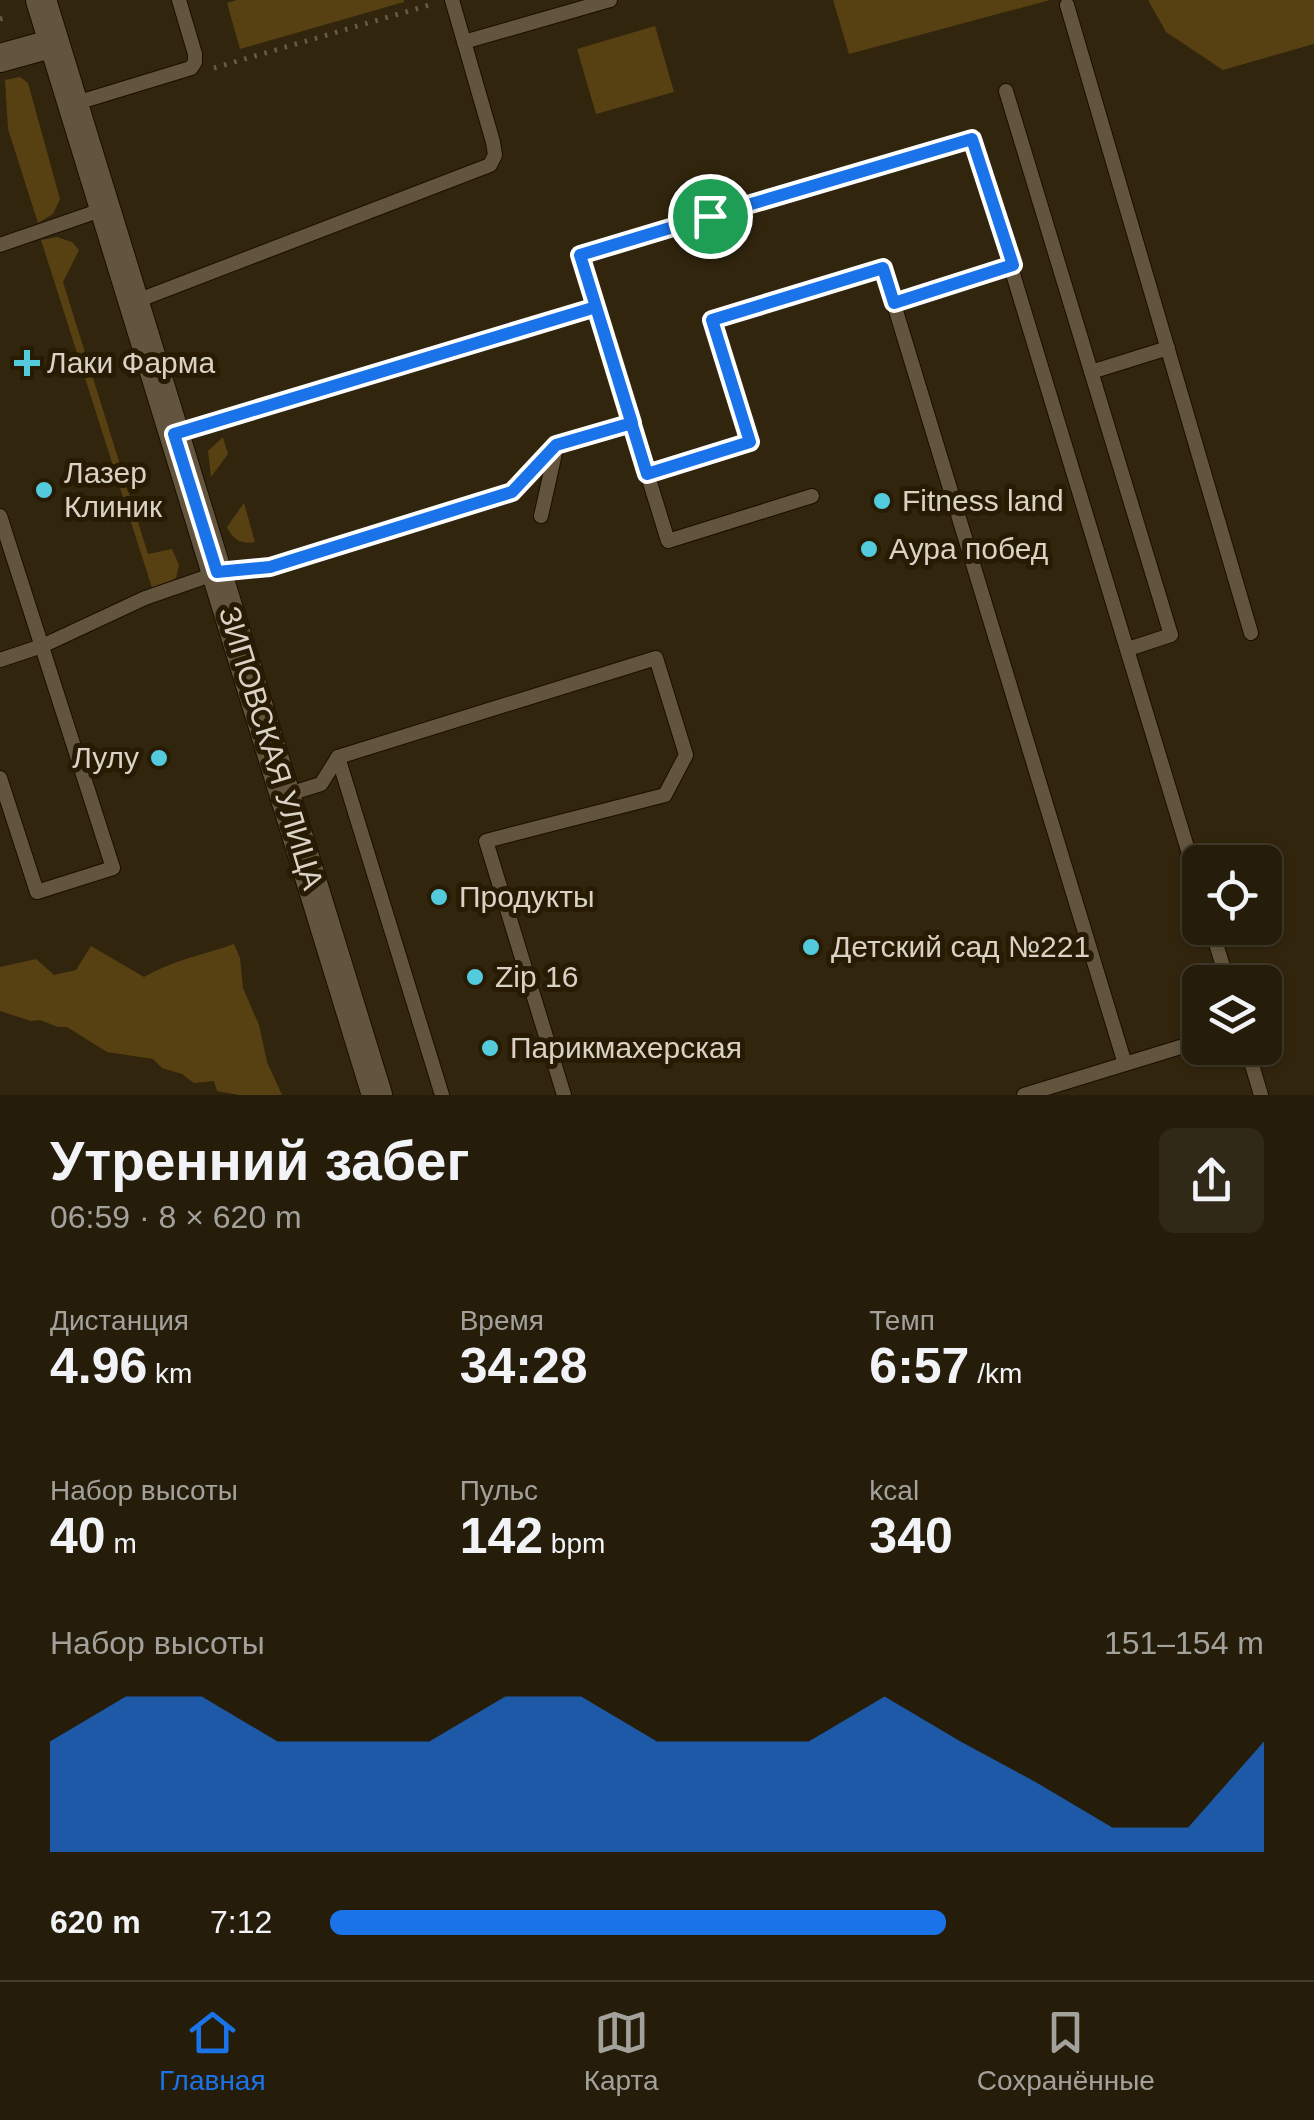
<!DOCTYPE html>
<html lang="ru">
<meta charset="utf-8">
<style>
body{margin:0;font-family:Helvetica,sans-serif;background:#312918;color:#f1f3f6;height:100vh;display:flex;flex-direction:column;font-size:38px;white-space:nowrap}
*{box-sizing:border-box;margin:0}
p{font-size:32px;color:#a3a19c}
.icon{flex:none;width:55px;height:55px;fill:none;stroke:currentColor;stroke-width:2;stroke-linecap:round;stroke-linejoin:round}
.map{position:relative;height:1095px;overflow:hidden}
.drawer{display:flex;flex-direction:column;background:#251c0a;flex:1}
.drawer>*{flex:none}
.fabs{position:absolute;left:1182px;top:845px;display:grid;gap:20px}
.fabs a{display:grid;place-items:center;width:100px;height:100px;border-radius:15px;background:#251c0a;box-shadow:0 2px 8px #0004,0 0 0 2px #423a2b;font-size:50px}
.pin{position:absolute;display:grid;place-items:center;width:85px;height:85px;color:#fff;margin:-42px;border:5px solid #fff;border-radius:50%;box-shadow:0 2px 10px #0007}
.round{display:grid;place-items:center;flex:none;width:105px;height:105px;border-radius:15px;background:#312918}
.summary{display:flex;align-items:center;justify-content:space-between;height:170px;padding:0 50px}
h1{font-size:55px;font-weight:600;line-height:75px}
.figures{display:grid;grid-template-columns:repeat(3,1fr);gap:15px;height:170px;padding:10px 50px}
.figures div{display:grid;align-content:center}
.figures b{font-size:50px;font-weight:600}
.figures small{font-size:28px;font-weight:400}
.figures p{font-size:28px}
.chart{height:280px;padding:20px 50px}
.chart p{display:flex;justify-content:space-between}
.chart svg{width:100%;height:180px;margin-top:10px;fill:#1a73e8;opacity:.7}
ul{padding:0 50px;list-style:none;font-size:32px}
li{display:grid;grid-template-columns:160px 120px 1fr;align-items:center;height:75px}
li i{height:25px;border-radius:12px;background:#1a73e8}
.menu{display:flex;justify-content:space-around;align-items:center;height:140px;border-top:2px solid #423a2b;background:#251c0a;font-size:28px;color:#a3a19c}
.menu a{display:grid;justify-items:center;gap:5px}
.menu .active{color:#1a73e8}
.map>svg:first-child{display:block}
.green{fill:#574112}
.lines{fill:none;stroke-linecap:round;stroke-linejoin:round}
.lane-casing{stroke:#190e00;stroke-width:16}
.street-casing{stroke:#190e00;stroke-width:30}
.secondary-casing{stroke:#190e00;stroke-width:32}
.path{stroke:#675c48;stroke-width:5;stroke-dasharray:2.5 8;stroke-linecap:butt}
.lane{stroke:#63553d;stroke-width:14}
.street{stroke:#63553d;stroke-width:28}
.secondary{stroke:#63553d;stroke-width:30}
.route-casing{stroke:#fff;stroke-width:20}
.route{stroke:#1a73e8;stroke-width:12}
.poi-dot{fill:#54cadd;stroke:#271b04;stroke-width:4}
.labels{text-anchor:middle;stroke-width:10;stroke-linejoin:round;paint-order:stroke}
.poi-label{font-size:30px;fill:#dad2c4;stroke:#271b04;text-anchor:start}
.street-label{font-size:30px;fill:#dad2c4;stroke:#271b04}
</style>
<div class="map">
<svg width="1314" height="1095" viewBox="0 0 1314 1095">
<rect width="100%" height="100%" fill="#31250d"/>
<!-- green -->
<g class="green">
<polygon points="237,0 404,0 404,2 240,49 227,3"/>
<polygon points="833,0 1050,0 849,54"/>
<polygon points="1148,0 1314,0 1314,44 1223,70 1166,32"/>
<polygon points="655,26 674,92 596,114 577,49"/>
<polygon points="20,77 28,83 60,199 53,214 38,223 8,129 5,80"/>
<polygon points="57,237 72,242 79,250 63,282 148,554 172,549 179,565 176,578 153,591 41,240"/>
<polygon points="223,437 228,454 211,477 208,451"/>
<path d="M244 503 255 542C242 545 232 539 227 527Z"/>
<path d="M234 944 240 958 243 988 259 1025 267 1062 282 1095H239L217 1091 214 1081 194 1083 182 1074 162 1068 153 1059 107 1052 67 1027H58L40 1020 31 1021 0 1011V967L36 959 54 975 76 970 91 946 144 977C173 960 203 955 234 944Z"/>
</g>
<g class="lines">
<defs>
<g id="lane">
<polyline points="1067,5 1251,633"/>
<polyline points="464,42 610,0"/>
<polyline points="1006,91 1171,635 1128,649"/>
<polyline points="73,104 191,68 195,62 195,54 179,0"/>
<polyline points="0,245 104,209"/>
<polyline points="134,302 490,165 495,155 493,142 452,0"/>
<polyline points="893,303 1013,265"/>
<polyline points="1091,372 1168,348"/>
<polyline points="174,434 596,307"/>
<polyline points="647,473 750,442 713,320 883,268 1125,1064"/>
<polyline points="812,496 668,541 580,255 972,139 1200,890"/>
<polyline points="0,516 113,868 37,892 0,778"/>
<polyline points="541,516 556,449"/>
<polyline points="0,660 42,646 145,598 217,573 270,567 512,492 557,445 631,423"/>
<polyline points="338,757 442,1095"/>
<polyline points="286,795 321,784 338,757 656,658 686,755 665,795 486,841 564,1095"/>
<polyline points="1211,928 1228,982"/>
<polyline points="1247,1048 1261,1095"/>
<polyline points="1024,1095 1200,1041"/>
</g>
<polyline id="street" points="0,58 54,43"/>
<polyline id="secondary" points="41,0 377,1095"/>
</defs>
<!-- lane casing -->
<use href="#lane" class="lane-casing"/>
<!-- street casing -->
<use href="#street" class="street-casing"/>
<!-- secondary casing -->
<use href="#secondary" class="secondary-casing"/>
<!-- path -->
<g class="path">
<polyline points="0,19 7,17"/>
<polyline points="214,68 433,4"/>
</g>
<!-- lane -->
<use href="#lane" class="lane"/>
<!-- street -->
<use href="#street" class="street"/>
<!-- secondary -->
<use href="#secondary" class="secondary"/>
</g>
<g class="lines">
<defs>
<polyline id="route" points="710,216 580,255 632,423 556,445 512,492 270,567 217,572 174,434 596,307 647,474 750,442 712,320 883,268 894,303 1013,265 972,139 710,216"/>
</defs>
<!-- route casing -->
<use href="#route" class="route-casing"/>
<!-- route -->
<use href="#route" class="route"/>
</g>
<!-- markers -->
<g class="poi-dot">
<path d="M22 348h10v10h10v10h-10v10h-10v-10h-10v-10h10z"/>
<circle cx="44" cy="490" r="10"/>
<circle cx="882" cy="501" r="10"/>
<circle cx="869" cy="549" r="10"/>
<circle cx="159" cy="758" r="10"/>
<circle cx="439" cy="897" r="10"/>
<circle cx="811" cy="947" r="10"/>
<circle cx="475" cy="977" r="10"/>
<circle cx="490" cy="1048" r="10"/>
</g>
<g class="labels">
<!-- poi labels -->
<g class="poi-label">
<text x="47" y="373">Лаки Фарма</text>
<text x="64" y="483">Лазер<tspan x="64" dy="34">Клиник</tspan></text>
<text x="902" y="511">Fitness land</text>
<text x="889" y="559">Аура побед</text>
<text x="139" y="768" text-anchor="end">Лулу</text>
<text x="459" y="907">Продукты</text>
<text x="831" y="957">Детский сад №221</text>
<text x="495" y="987">Zip 16</text>
<text x="510" y="1058">Парикмахерская</text>
</g>
<!-- street labels -->
<g class="street-label">
<text transform="translate(271 748) rotate(73)" y="10">ЗИПОВСКАЯ УЛИЦА</text>
</g>
</g>
</svg>
<div class="fabs">
<a><svg class="icon" aria-label="locate" viewBox="0 0 24 24"><circle cx="12" cy="12" r="6"/><path d="M12 2v4M12 18v4M2 12h4M18 12h4"/></svg></a>
<a><svg class="icon" aria-label="layers" viewBox="0 0 24 24"><path d="M12 4l9 5-9 5-9-5zM3 14l9 5 9-5"/></svg></a>
</div>
<div class="pin" style="left:710px;top:216px;background:#1e9e55"><svg class="icon" aria-label="arrive" viewBox="0 0 24 24"><path d="M6 21V4h12l-3 4 3 4H6"/></svg></div>
</div>
<section class="drawer">
<div class="summary"><div><h1>Утренний забег</h1><p>06:59 · 8 × 620 m</p></div><a class="round"><svg class="icon" aria-label="share" viewBox="0 0 24 24"><path d="M12 15V3M7 8l5-5 5 5M5 13v7h14v-7"/></svg></a></div>
<div class="figures">
<div><p>Дистанция</p><b>4.96<small> km</small></b></div>
<div><p>Время</p><b>34:28</b></div>
<div><p>Темп</p><b>6:57<small> /km</small></b></div>
</div>
<div class="figures">
<div><p>Набор высоты</p><b>40<small> m</small></b></div>
<div><p>Пульс</p><b>142<small> bpm</small></b></div>
<div><p>kcal</p><b>340</b></div>
</div>
<div class="chart"><p><span>Набор высоты</span>151–154 m</p>
<svg viewBox="0 0 160 44" preserveAspectRatio="none"><path d="M0 44V17L10 6L20 6L30 17L40 17L50 17L60 6L70 6L80 17L90 17L100 17L110 6L120 17L130 27L140 38L150 38L160 17V44z"/></svg>
</div>
<ul>
<li><b>620 m</b>7:12<i style="width:66%"></i></li>
</ul>
</section>
<nav class="menu">
<a class="active"><svg class="icon" aria-label="home" viewBox="0 0 24 24"><path d="M3 11l9-7 9 7M6 9v11h12V9"/></svg>Главная</a>
<a><svg class="icon" aria-label="map" viewBox="0 0 24 24"><path d="M3 6l6-2 6 2 6-2v14l-6 2-6-2-6 2zM9 4v14M15 6v14"/></svg>Карта</a>
<a><svg class="icon" aria-label="saved" viewBox="0 0 24 24"><path d="M7 4h10v16l-5-4-5 4z"/></svg>Сохранённые</a>
</nav>
